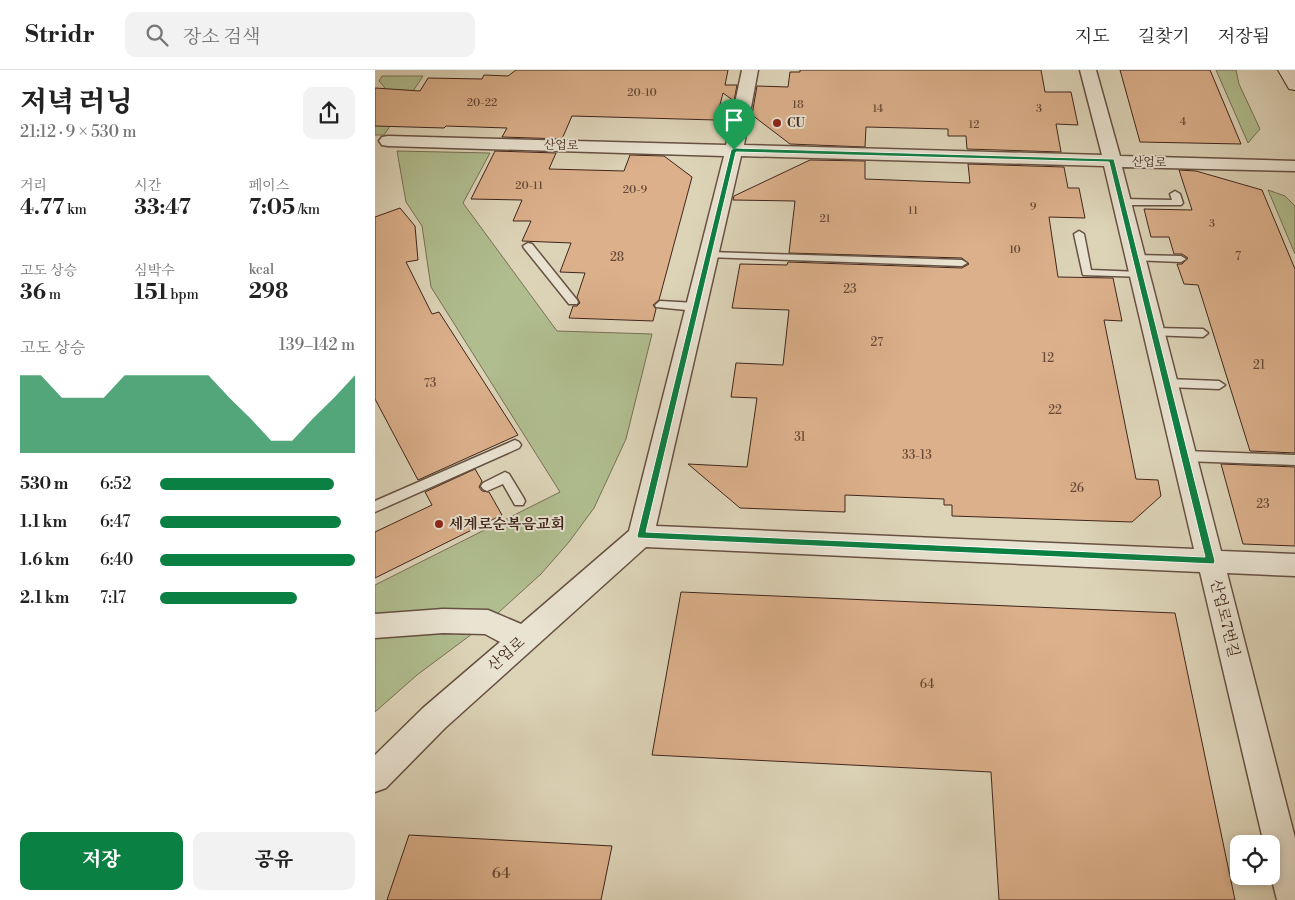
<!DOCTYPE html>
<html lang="ko">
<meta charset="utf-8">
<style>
body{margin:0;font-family:"Libre Bodoni","Noto Serif KR",serif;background:#f2f2f2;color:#222;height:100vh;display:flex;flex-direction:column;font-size:19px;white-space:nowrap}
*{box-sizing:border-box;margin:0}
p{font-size:16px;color:#767676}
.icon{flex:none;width:28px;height:28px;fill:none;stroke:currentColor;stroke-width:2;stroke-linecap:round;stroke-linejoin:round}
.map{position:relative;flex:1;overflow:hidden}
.panel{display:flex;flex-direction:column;background:#fff;width:375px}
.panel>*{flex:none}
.buttons{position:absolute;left:855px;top:765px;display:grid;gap:10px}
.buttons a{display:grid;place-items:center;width:50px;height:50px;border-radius:10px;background:#fff;box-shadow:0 2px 8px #0003;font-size:25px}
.pin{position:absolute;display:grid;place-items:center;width:42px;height:42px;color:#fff;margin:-51px -21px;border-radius:50% 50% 50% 0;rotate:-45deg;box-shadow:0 0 5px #0007}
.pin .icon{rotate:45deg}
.round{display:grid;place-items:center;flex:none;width:52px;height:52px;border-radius:10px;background:#f2f2f2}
.overview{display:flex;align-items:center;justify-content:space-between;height:85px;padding:0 20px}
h1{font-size:28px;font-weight:800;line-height:38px}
.stats{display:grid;grid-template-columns:repeat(3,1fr);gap:8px;height:85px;padding:5px 20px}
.stats div{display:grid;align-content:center}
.stats b{font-size:21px;font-weight:800}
.stats small{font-size:14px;font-weight:400}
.stats p{font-size:14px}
.chart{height:140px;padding:10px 20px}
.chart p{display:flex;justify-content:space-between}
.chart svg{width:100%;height:90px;margin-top:5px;fill:#0b8043;opacity:.7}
.action{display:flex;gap:10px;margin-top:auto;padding:10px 20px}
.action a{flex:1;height:58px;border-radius:10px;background:#0b8043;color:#fff;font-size:20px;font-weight:800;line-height:58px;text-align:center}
.action a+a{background:#f2f2f2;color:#222}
ul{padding:0 20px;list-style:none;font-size:16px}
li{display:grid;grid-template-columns:80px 60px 1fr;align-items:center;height:38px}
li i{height:12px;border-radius:6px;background:#0b8043}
header{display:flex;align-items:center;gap:30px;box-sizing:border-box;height:70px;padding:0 25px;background:#fff;border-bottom:1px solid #e0e0e0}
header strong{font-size:24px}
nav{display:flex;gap:28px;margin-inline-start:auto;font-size:18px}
.search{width:350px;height:45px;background:#f2f2f2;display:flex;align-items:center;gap:12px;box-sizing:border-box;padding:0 18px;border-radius:10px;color:#767676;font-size:19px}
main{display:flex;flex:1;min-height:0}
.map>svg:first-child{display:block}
.green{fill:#b0bd8f;stroke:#787155}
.building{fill:#dbb08b;stroke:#40251b}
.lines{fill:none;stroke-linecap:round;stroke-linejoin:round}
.lane-casing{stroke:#675142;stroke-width:3}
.street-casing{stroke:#675142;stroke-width:3}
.secondary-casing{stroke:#40251b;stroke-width:2}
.lane{fill:#e9e3d1;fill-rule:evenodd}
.street{fill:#e9e3d1;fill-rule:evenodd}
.secondary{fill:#e9e3d1;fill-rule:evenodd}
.route{fill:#0b8043;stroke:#fff;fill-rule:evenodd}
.poi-dot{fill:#8f2418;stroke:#e9e3d1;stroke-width:2}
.labels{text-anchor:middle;stroke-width:4;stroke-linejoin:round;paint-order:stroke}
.far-number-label{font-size:11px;fill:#674837}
.far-poi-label{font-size:12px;font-weight:bold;fill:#40251b;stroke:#e9e3d1;text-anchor:start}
.far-street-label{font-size:12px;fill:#40251b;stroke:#e9e3d1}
.number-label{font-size:12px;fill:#674837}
.poi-label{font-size:15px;font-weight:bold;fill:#40251b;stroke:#e9e3d1;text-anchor:start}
.street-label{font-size:15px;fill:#40251b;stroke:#e9e3d1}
.near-number-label{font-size:15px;fill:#674837}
</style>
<header>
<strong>Stridr</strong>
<div class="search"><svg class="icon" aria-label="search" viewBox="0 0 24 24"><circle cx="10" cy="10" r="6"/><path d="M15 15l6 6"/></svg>장소 검색</div>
<nav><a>지도</a><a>길찾기</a><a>저장됨</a></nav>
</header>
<main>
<section class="panel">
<div class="overview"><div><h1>저녁 러닝</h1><p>21:12 · 9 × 530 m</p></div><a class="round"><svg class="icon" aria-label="share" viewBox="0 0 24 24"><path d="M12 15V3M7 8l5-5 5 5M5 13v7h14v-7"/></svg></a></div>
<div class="stats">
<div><p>거리</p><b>4.77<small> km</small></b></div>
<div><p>시간</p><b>33:47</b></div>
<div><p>페이스</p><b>7:05<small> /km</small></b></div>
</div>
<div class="stats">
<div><p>고도 상승</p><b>36<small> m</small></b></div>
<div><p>심박수</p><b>151<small> bpm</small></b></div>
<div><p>kcal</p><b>298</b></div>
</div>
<div class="chart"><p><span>고도 상승</span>139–142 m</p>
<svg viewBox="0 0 160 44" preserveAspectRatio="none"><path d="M0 44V6L10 6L20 17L30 17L40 17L50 6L60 6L70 6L80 6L90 6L100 17L110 27L120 38L130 38L140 27L150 17L160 6V44z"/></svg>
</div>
<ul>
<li><b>530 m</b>6:52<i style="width:89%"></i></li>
<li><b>1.1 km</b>6:47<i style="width:93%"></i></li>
<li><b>1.6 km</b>6:40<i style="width:100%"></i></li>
<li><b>2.1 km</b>7:17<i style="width:70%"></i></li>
</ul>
<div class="action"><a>저장</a><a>공유</a></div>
</section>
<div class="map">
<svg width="920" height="830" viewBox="0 0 920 830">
<rect width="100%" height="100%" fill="#ddd4b8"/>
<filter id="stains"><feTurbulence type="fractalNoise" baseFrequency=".004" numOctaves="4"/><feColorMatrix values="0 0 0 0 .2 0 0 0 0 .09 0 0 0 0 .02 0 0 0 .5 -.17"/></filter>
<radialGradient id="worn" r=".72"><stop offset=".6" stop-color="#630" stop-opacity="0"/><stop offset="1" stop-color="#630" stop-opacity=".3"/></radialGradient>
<!-- green -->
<g class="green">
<polygon points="841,0 861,0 864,14 885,59 873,73"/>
<polygon points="7,6 48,6 9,65 0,65 0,31 15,24 4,11"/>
<polygon points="22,81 115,83 88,133 182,261 277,264 251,369 219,438 194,472 166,504 113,552 42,605 0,642 0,515 185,422 56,217 47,156 31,132"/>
<polygon points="893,120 910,126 920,136 920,184"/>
</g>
<!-- building -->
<g class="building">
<polygon points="141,0 353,0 350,15 362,15 359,31 348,23 341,50 197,46 187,69 127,67 132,58 71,56 69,58 0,56 0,18 45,21 53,8 107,9 109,5 133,6"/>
<polygon points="425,0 666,0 670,22 696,22 703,55 681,54 686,82 592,79 591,66 573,66 573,59 491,57 490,77 415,74 377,45 382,16 413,17 415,2 425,2"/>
<polygon points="745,0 835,0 866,74 765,72"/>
<polygon points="120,81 181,83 174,99 249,101 255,85 289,86 317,107 284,230 278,235 281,239 278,251 194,248 198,236 202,236 205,233 202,227 210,203 185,202 196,173 147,171 156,151 138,151 147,130 96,129"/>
<polygon points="435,90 490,91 490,109 595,113 593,94 689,97 693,118 704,118 710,148 674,147 683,207 738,208 747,251 729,250 761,409 783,410 786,426 757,452 577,446 577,435 569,435 569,429 470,425 470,442 365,438 313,394 372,397 382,328 356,327 361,293 408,295 414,240 357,238 365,194 412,195 413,192 587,198 594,194 587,188 414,183 420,131 358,130 359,126"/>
<polygon points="804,100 821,101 887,120 920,199 920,383 875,381 823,215 809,214 802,194 807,194 813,188 807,184 799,184 794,167 776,167 769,139 817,140"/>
<polygon points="25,138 40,156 43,190 31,192 57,244 64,242 143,365 43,410 0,329 0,147"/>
<polygon points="846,394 920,397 920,476 868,474"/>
<polygon points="100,399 107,411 104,417 107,421 114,422 127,445 0,508 0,462 57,435 50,422"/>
<polygon points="306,522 800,543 860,830 624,830 616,702 277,685"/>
<polygon points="34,765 237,776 226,830 12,830"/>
</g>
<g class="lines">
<defs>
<g id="lane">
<polygon points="800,121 805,124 808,133 806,135 747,135 742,132 747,129 797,130 795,124"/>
<polygon points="704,161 709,164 716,200 765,202 770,205 769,207 708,205 699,164"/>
<polygon points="153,173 157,174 202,230 203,232 202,234 194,234 149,178 148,176"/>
<polygon points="334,182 587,190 592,193 587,196 330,187 330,183"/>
<polygon points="761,185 806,186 811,189 806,192 757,190 757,186"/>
<polygon points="285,231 321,233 326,237 321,241 281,237 280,235"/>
<polygon points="779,258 828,259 833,263 828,267 775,265 774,262"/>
<polygon points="792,309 844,311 850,315 844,319 792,317 786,313"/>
<polygon points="140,370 144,372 146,375 144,378 0,442 0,431"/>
<polygon points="810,381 920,385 920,395 810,391 806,389 804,386 806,383"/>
<polygon points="130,402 134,404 148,427 150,431 148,435 140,435 128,414 112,421 108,419 106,416 108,413"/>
</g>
<path id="street" d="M367 0H383L369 75 727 85 705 0H721L745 86 920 91V101L747 97 846 481 920 484V506L852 503 920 768V830H902L896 806V774H889L825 502 271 477 70 658 11 718 0 722V685L48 638 125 572 110 564 68 563 0 568V544L68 539 113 540 146 554 254 461 349 86 13 76 7 75 4 71 7 67 13 66 351 75ZM366 86 729 96 819 479 281 456Z"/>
<polygon id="secondary" points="903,0 920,0 920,20 914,19"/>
</defs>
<!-- lane casing -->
<use href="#lane" class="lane-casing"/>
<!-- street casing -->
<use href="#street" class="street-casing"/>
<!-- secondary casing -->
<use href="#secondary" class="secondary-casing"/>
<!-- lane -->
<use href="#lane" class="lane"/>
<!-- street -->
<use href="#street" class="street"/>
<!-- secondary -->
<use href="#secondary" class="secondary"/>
</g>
<!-- route -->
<path class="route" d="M359 78 739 89 840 491 839 494 263 468 262 466 356 80ZM361 82 734 92 830 487 271 462Z"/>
<!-- markers -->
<g class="poi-dot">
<circle cx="402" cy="53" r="5"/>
<circle cx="64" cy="454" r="5"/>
</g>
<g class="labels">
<!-- far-number labels -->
<g class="far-number-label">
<text x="267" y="26">20-10</text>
<text x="107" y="36">20-22</text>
<text x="423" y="38">18</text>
<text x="503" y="42">14</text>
<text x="664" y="42">3</text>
<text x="808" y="55">4</text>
<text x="599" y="58">12</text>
<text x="154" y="119">20-11</text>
<text x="260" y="123">20-9</text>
<text x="658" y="140">9</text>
<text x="538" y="144">11</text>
<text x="450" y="152">21</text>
<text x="837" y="157">3</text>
<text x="640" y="183">10</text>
</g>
<!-- far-poi labels -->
<g class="far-poi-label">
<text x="412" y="57">CU</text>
</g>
<!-- far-street labels -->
<g class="far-street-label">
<text transform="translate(186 75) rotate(2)" y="4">산업로</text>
<text transform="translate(774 92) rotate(2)" y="4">산업로</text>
</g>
<!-- number labels -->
<g class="number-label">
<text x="863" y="190">7</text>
<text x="242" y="191">28</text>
<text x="475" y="223">23</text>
<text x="502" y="276">27</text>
<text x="673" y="292">12</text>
<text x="884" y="299">21</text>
<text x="55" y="317">73</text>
<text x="680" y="344">22</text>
<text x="425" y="371">31</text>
<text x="542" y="389">33-13</text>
<text x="702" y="422">26</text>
<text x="888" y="438">23</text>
<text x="552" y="618">64</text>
</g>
<!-- poi labels -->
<g class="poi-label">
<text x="74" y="459">세계로순복음교회</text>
</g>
<!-- street labels -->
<g class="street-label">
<text transform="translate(850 548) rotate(76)" y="5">산업로7번길</text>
<text transform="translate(131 584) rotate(-41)" y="5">산업로</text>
</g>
<!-- near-number labels -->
<g class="near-number-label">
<text x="126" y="808">64</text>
</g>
</g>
<rect width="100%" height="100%" filter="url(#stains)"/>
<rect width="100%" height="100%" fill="url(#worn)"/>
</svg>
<div class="buttons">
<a><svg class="icon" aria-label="locate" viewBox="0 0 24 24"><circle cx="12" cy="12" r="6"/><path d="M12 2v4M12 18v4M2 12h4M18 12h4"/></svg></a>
</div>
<div class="pin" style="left:359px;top:80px;background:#1e9e55"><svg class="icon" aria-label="arrive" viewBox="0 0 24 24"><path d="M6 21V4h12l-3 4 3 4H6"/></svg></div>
</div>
</main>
